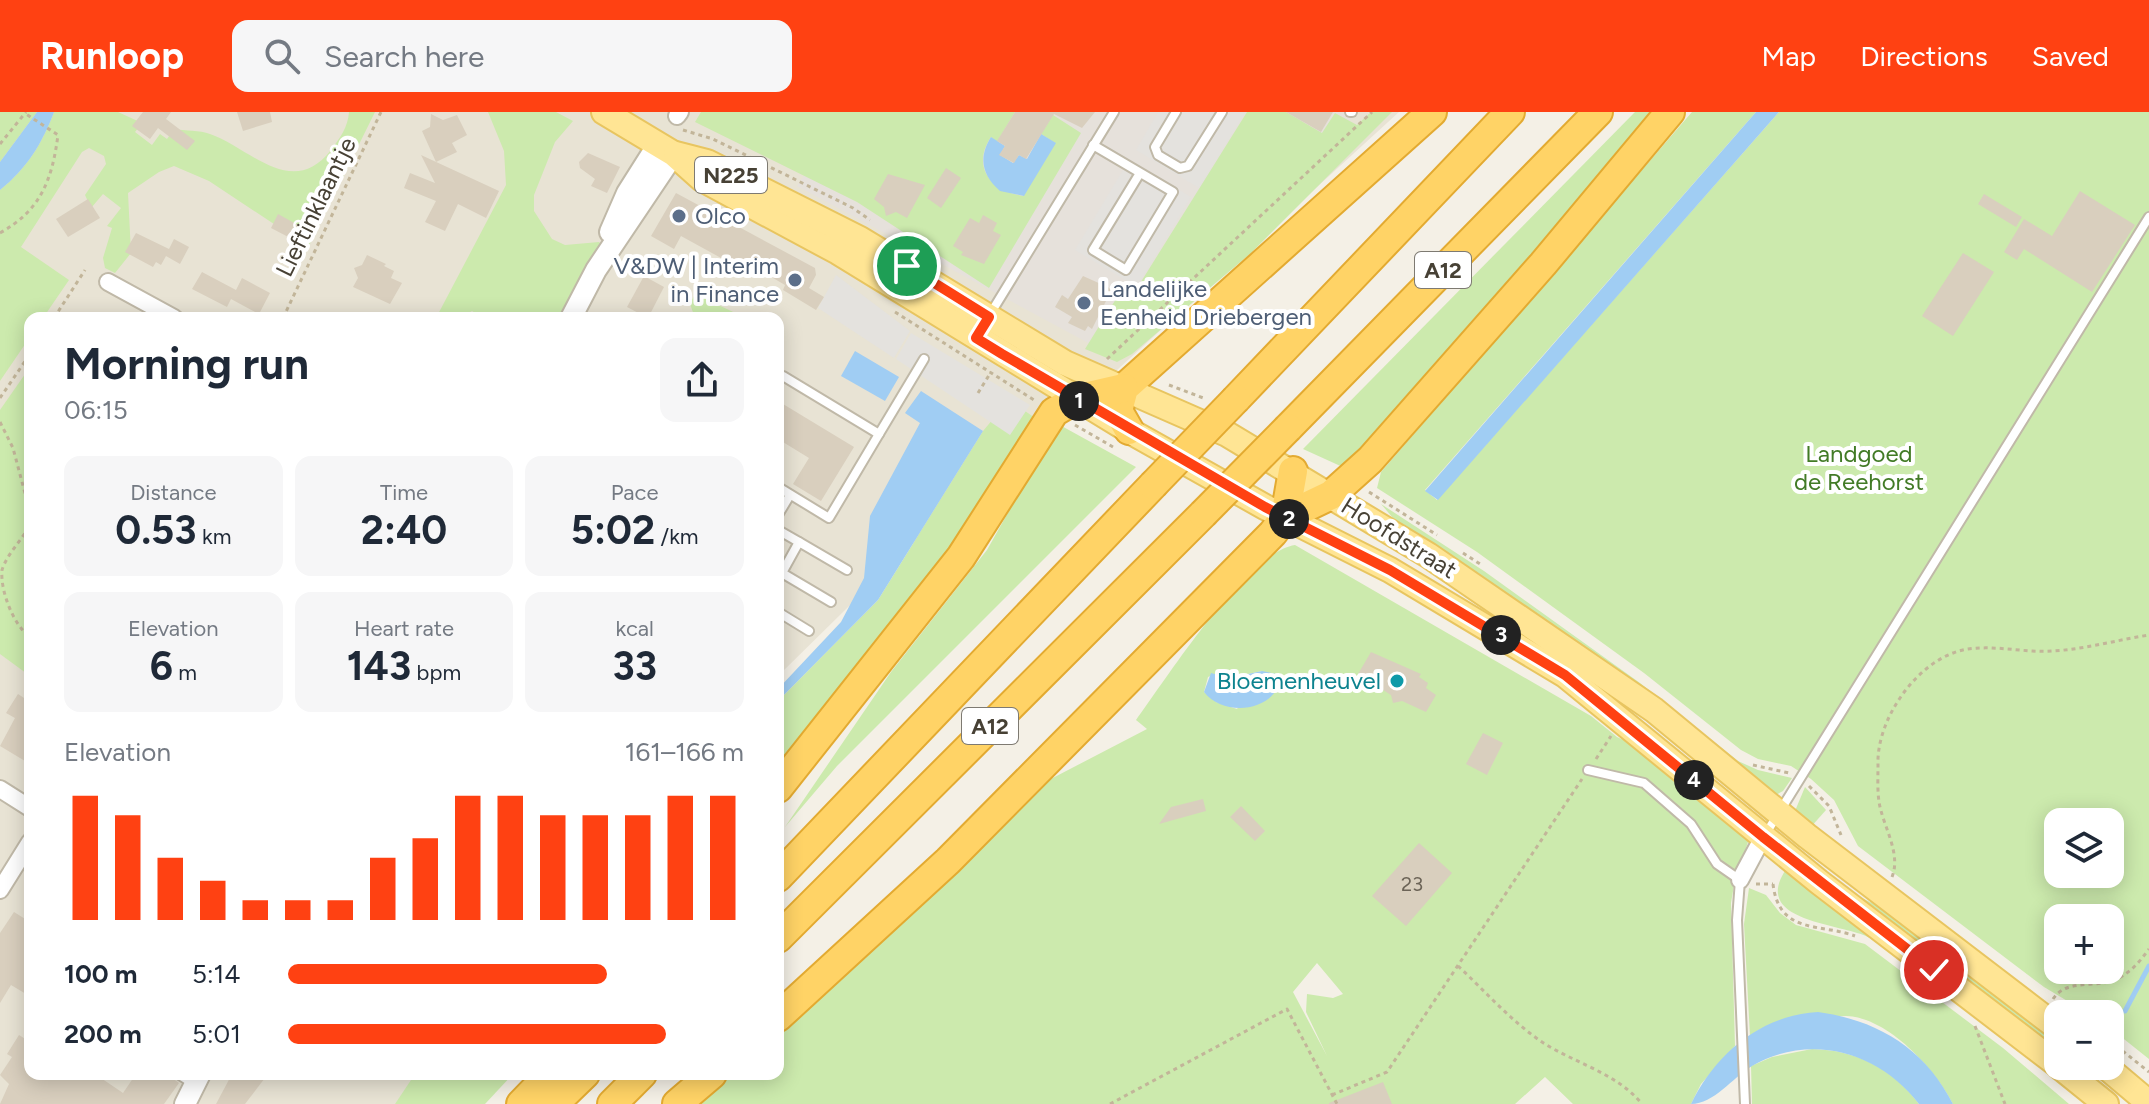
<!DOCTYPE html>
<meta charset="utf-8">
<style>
body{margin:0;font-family:Figtree,sans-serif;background:#f6f6f7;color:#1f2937;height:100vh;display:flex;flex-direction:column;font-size:30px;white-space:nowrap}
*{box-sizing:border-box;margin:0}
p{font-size:26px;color:#747a83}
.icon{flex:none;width:44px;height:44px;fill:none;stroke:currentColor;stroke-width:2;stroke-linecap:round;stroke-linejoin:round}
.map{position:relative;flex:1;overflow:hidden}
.sheet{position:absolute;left:24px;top:200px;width:760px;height:768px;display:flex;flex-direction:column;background:#fff;border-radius:16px;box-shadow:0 4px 20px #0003}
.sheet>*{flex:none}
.buttons{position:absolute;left:2044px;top:696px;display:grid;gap:16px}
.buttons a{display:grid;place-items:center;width:80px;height:80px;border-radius:16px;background:#fff;box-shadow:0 4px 20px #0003;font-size:40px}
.pin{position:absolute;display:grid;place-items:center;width:68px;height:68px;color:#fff;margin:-34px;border:4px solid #fff;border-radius:50%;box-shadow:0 2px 8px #0007}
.km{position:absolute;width:40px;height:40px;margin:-20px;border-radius:50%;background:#222;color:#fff;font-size:22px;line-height:40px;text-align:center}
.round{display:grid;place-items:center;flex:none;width:84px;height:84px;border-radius:16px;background:#f6f6f7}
.overview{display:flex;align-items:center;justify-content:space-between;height:136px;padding:0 40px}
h1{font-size:44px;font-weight:700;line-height:60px}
.metrics{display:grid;grid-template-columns:repeat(3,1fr);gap:12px;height:136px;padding:8px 40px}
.metrics div{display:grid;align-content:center;border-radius:16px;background:#f6f6f7;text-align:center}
.metrics b{font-size:40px;font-weight:700}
.metrics small{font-size:22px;font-weight:400}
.metrics p{font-size:22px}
.chart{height:224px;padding:16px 40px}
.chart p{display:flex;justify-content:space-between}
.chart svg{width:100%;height:144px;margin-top:8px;stroke:#ff4112;stroke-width:6}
ul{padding:0 40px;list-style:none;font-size:26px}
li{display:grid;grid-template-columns:128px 96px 1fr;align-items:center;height:60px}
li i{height:20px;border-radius:10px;background:#ff4112}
header{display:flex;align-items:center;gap:48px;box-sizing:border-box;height:112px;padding:0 40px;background:#ff4112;color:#fff}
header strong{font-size:38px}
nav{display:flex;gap:44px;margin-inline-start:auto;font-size:28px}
.search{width:560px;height:72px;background:#f6f6f7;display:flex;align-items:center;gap:20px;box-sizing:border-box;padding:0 28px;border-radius:16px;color:#747a83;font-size:30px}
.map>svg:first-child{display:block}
.residential{fill:#e8e3d4}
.industrial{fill:#e6e1db}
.green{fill:#cceaad;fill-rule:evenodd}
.parking{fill:#e4e2de}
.water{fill:#a0cdf3}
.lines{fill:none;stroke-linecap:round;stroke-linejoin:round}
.stream{stroke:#a0cdf3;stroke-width:5}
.building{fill:#d9cfbe}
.service-casing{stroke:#c0b9a8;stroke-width:12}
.minor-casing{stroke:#c0b9a8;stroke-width:20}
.tertiary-casing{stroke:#c0b9a8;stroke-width:24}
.primary-casing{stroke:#e8c560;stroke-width:28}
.motorway-casing{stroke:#e3aa31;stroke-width:32}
.path{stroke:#c2b599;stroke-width:3;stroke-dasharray:4 4;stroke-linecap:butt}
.service{stroke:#fff;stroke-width:8}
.minor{stroke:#fff;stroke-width:16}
.tertiary{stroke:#fff;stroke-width:20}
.primary{stroke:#ffe594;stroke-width:24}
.motorway{stroke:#ffd366;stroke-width:28}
.motorway-bridge-casing{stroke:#e3aa31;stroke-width:32;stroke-linecap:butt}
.motorway-bridge{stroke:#ffd366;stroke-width:28}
.route-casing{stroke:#fff;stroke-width:16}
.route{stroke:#ff4112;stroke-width:10}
.service-dot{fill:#5c6f8a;stroke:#fff;stroke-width:3}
.culture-dot{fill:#0f9aa8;stroke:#fff;stroke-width:3}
.labels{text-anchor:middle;stroke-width:8;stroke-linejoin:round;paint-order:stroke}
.number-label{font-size:20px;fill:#6c6457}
.shield{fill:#fff;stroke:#7e7a72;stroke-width:2}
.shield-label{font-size:22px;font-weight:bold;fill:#474135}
.street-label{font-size:24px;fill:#474135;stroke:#fff}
.service-label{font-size:24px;fill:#4e5e75;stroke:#fff;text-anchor:start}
.park-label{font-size:24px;fill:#427b26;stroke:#fff}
.culture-label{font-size:24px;fill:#0d838f;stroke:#fff;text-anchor:end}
</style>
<header>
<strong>Runloop</strong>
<div class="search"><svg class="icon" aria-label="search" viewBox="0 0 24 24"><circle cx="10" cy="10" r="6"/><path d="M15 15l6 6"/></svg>Search here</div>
<nav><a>Map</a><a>Directions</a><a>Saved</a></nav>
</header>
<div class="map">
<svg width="2149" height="992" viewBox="0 0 2149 992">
<rect width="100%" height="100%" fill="#f4f0e6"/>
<!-- residential -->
<polygon class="residential" points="0,0 1399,0 1058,312 1038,308 778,564 778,206 30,206 30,962 431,962 406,992 0,992"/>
<!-- industrial -->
<polygon class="industrial" points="846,0 1359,0 1105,240 797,74"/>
<!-- green -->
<g class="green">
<polygon points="0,0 37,0 0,50"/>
<path d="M54 0H118L142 11 135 20 152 33 160 22 167 27 174 17C185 19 200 18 210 22 250 36 292 88 331 38 340 26 348 15 349 0H375L294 164 297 142 292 124 209 69 174 54 159 60 128 81 131 141 115 161 105 156 103 146 112 116 107 114 121 96 103 82 91 96 85 83 106 52 104 44 89 36 82 40 21 135 69 168 43 206H30V225L0 269V78C27 56 42 32 54 0Z"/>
<polygon points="488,0 556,0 573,9 555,30 534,83 534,99 552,127 565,133 599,130 604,136 571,206 484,206 472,199 459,206 436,206 506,73 504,39"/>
<path d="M701 0H1015L997 30 991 25C971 55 991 79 1023 84L1055 31 1041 22 1053 3 1081 21 989 176 857 90 695 10Z"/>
<polygon points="1247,0 1286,0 1322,21 1335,1 1357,13 1371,0 1392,0 1251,141 1132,242 1117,250 1085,237 1124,174 1134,181"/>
<polygon points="1635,0 1653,0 1347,357 1303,337"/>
<path d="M1692 0H1756L1425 378 1437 388 1779 0H2149V947L2110 916V902H2089L2044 875 1858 734 1834 688 1811 667 1791 654 1758 647 1741 638 1644 561 1477 440 1377 376 1381 360ZM2058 710H2110V762H2058ZM2058 806H2110V858H2058Z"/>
<polygon points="695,182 746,206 695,206 690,192"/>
<polygon points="30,255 30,564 0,542 0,298"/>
<polygon points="1009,288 1038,308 981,403 778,662 778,589 878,488 983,319"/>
<polygon points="1058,312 1136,355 837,654 785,715 891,560 987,438"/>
<polygon points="1381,392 1484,459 1640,571 1738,649 1758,658 1792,666 1783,679 1774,684 1482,464 1393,406"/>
<path d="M1295 433 1591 604 1617 625 1643 637 1749 727 1734 773 1731 791 1735 934 1701 972 1691 992H1573L1545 965 1515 992H701L733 962H778V920L1045 670 1147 617 1136 608C1167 566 1247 440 1295 433ZM1262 559 1237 597 1216 590 1204 580 1208 565 1215 562 1229 566ZM1317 851 1343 882 1333 886 1307 882 1306 900 1327 944 1293 880Z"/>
<polygon points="1805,675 1826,698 1810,716 1795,699"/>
<polygon points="1800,739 1856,783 1900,805 2058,926 2058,938 1797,743"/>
<path d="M1787 756 2057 962 2054 965 1870 826C1844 811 1748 811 1787 756Z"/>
<path d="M1749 776 1766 783 1780 801 1796 813 1865 832 2003 936 2069 992H1953C1936 958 1888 905 1846 904 1819 904 1788 913 1760 917L1750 924 1744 812Z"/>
<path d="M1812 937C1856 938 1892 956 1919 992H1752L1751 954 1772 945Z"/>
<polygon points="415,962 513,962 485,992 395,992"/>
</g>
<!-- parking -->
<g class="parking">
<polygon points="1158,0 1246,0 1199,76 1136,38"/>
<polygon points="1129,48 1191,85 1137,175 1075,138"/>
<polygon points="836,163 910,219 894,246 818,196"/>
<polygon points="911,221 1030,293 1010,323 896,247"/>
</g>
<!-- water -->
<g class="water">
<path d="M37 0H54C42 32 27 56 0 78V50Z"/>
<polygon points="1756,0 1779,0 1438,388 1425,379"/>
<path d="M1041 22 1056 31 1024 84 1000 79C982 63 978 46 991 25L1005 34 1000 43 1013 51 1019 43 1027 47Z"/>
<polygon points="855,239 899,265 885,289 841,264"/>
<polygon points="921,279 983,319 878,488 778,589 778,577 841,510 864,466 870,404 920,311 905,301"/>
<path d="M1262 559 1281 563C1278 600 1224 606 1204 580L1211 561 1229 566Z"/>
<path d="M1818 900C1878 908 1925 937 1953 992H1919C1879 940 1811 920 1752 954 1732 966 1714 992 1691 992 1715 942 1761 903 1818 900Z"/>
</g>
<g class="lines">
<!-- stream -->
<polyline class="stream" points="2125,899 2149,854"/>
</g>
<!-- building -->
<g class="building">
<polygon points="143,0 171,0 166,7 195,29 187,38 158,16 150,27 132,14"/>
<polygon points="237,0 270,0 272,10 243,19"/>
<polygon points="1015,0 1095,0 1082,16 1054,2 1026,47 1019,43 1014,51 999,43 1005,34 997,29"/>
<polygon points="1286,0 1333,0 1321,20"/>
<polygon points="431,2 443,8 457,3 467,23 452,31 457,40 436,50 422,19 430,15"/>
<polygon points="588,41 620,55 607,81 591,74 595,67 580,56 579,50"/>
<polygon points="421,43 499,79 486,106 458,92 445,119 425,110 436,89 404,76 410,61 435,71"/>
<polygon points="946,56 961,66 941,96 927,86"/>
<polygon points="888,62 925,73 907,106 896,100 886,104 884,95 874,87"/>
<polygon points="2080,79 2135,113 2092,180 2024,137 2017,148 2004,140 2024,107 2052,124"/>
<polygon points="676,81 815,156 816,163 809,176 824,185 816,198 783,178 785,173 756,156 752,163 681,124 674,137 651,124"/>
<polygon points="1984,82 2022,105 2016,115 1978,92"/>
<polygon points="88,87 100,106 68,125 56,107"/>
<polygon points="278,102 305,117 298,130 271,116"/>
<polygon points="983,103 997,111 993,119 1001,123 984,152 961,143 963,140 953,134 970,106 979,111"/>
<polygon points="136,121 169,137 174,127 189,135 180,152 166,144 161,153 156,150 153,155 125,140"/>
<polygon points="1963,141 1994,160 1953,224 1922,204"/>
<polygon points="367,143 386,152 384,154 394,159 391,166 402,171 390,192 353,175 358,166 354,156 362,153"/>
<polygon points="202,160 236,178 242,166 270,181 259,202 231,187 227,195 192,177"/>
<polygon points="644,164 664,175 648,206 627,195"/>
<polygon points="1083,164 1112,177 1092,217 1088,214 1085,219 1068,211 1072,205 1055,195 1062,183 1068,187"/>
<polygon points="778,289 854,335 821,389 793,372 809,346 778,327"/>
<polygon points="1371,540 1421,562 1419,565 1428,571 1426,576 1436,583 1426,600 1402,589 1393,591 1391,583 1358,562"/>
<polygon points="18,582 30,590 30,652 0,634 15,606 6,601"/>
<polygon points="1483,621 1503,631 1487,663 1466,652"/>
<polygon points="1203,687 1206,699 1159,712 1171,695"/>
<polygon points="1241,694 1265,719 1255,729 1230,705"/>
<polygon points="1419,731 1452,761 1406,814 1372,784"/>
<polygon points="14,800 30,810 30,875 26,882 11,873 0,891 0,821"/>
<polygon points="19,923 30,930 30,962 95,962 123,981 136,962 167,962 179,971 164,992 0,992 9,972 0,963 12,945 7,942"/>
<polygon points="232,962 268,962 245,992 216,992"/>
<polygon points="1383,970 1392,992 1329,992 1329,991"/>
</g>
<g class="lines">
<defs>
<g id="service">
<polyline points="1176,0 1155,35 1158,43 1180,56 1188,54 1222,0"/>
<polyline points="1350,0 1352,0"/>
<polyline points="1093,33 1173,80 1126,158 1093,138 1140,61"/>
<polyline points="989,204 1114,0"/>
<polyline points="879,322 924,247"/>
<polyline points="778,375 829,406 879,322 783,264"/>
<polyline points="778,403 790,383"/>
<polyline points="778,418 799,430"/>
<polyline points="782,461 831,490"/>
<polyline points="778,468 799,430 847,458"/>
<polyline points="778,500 809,519"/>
<polyline points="1588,658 1644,671 1691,712 1717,752 1740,768 1737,808 1745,992"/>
<polyline points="1765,723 2149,105"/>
<polyline points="178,962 194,972"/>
</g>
<g id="minor">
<polyline points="677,4 680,0"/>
<polyline points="108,170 174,206"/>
<polyline points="0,677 30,696"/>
<polyline points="1740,768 1763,725"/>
<polyline points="0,778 30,730"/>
</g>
<g id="tertiary">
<polyline points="610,120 627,81 658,32"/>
<polyline points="571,206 596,158 674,42"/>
<polyline points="185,992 200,962"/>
</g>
<g id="primary">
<polyline points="604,0 674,42 702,67 838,140 1135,322 1265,395 1390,458 1565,563 1819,770 2058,953"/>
<polyline points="676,42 707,50 860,127 1065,251 1227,322 1428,443 1654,598 1807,724 2058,916"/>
<polyline points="2059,954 2106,992"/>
<polyline points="2105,954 2149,991"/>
</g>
<g id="motorway">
<polyline points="1236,287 1510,0"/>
<polyline points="1288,316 1598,0"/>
<polyline points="1129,318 1118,299 1124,276 1432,0"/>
<polyline points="1285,405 1331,383 1370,348 1543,152 1670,0"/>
<polyline points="778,676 961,445 1054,300 1076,287 1124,276"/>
<polyline points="778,765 1153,373"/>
<polyline points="778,826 1203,402"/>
<polyline points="778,905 948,749 1273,421 1285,405 1293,359"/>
<polyline points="521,992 550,962"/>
<polyline points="554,992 585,962"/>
<polyline points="612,992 642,962"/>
<polyline points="677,992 712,962"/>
</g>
</defs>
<!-- service casing -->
<use href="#service" class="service-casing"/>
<!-- minor casing -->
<use href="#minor" class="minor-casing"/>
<!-- tertiary casing -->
<use href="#tertiary" class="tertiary-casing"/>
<!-- primary casing -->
<use href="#primary" class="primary-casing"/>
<!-- motorway casing -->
<use href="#motorway" class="motorway-casing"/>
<!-- path -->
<g class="path">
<polyline points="683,18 713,27 853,96 870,108"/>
<polyline points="0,32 26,0"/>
<path d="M0 121C41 98 52 68 58 23L26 2"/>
<polyline points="895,200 1034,288"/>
<polyline points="54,206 85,158"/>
<polyline points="283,206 381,0"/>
<polyline points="1107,247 1372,0"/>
<polyline points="1169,273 1206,287"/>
<polyline points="978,281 991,260"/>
<polyline points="0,286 30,242"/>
<polyline points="0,310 13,336 30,400"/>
<polyline points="1075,313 1113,335"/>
<polyline points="1369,380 1437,423"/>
<path d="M30 407 29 415C21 429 7 442 2 458 0 479 14 514 30 525"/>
<polyline points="1463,441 1480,452"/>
<polyline points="1596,647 1611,624"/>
<polyline points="1753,653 1789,661"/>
<polyline points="1809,674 1829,694 1841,723"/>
<path d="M1892 765C1901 743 1885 717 1880 695 1877 682 1878 666 1878 653 1876 606 1920 544 1968 537 1997 533 2025 541 2053 539 2086 537 2117 528 2149 523"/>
<polyline points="1756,772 1773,772"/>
<path d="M1773 772C1779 823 1820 811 1855 824"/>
<path d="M1458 854C1485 879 1511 909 1542 930 1574 951 1617 961 1642 992"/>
<path d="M2053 887C2066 868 2088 875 2108 870 2127 865 2138 852 2149 837"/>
<polyline points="1975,914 2005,992"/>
<polyline points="2110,929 2149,960"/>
<polyline points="1332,983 1387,960 1582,667"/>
<polyline points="1110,992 1287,897 1337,992"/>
</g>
<!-- service -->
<use href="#service" class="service"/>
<!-- minor -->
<use href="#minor" class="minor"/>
<!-- tertiary -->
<use href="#tertiary" class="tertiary"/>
<!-- primary -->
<use href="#primary" class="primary"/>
<!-- motorway -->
<use href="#motorway" class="motorway"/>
<defs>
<g id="motorway-bridge">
<polyline points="1153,373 1236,287"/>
<polyline points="1203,402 1288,316"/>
</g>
</defs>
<!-- motorway-bridge casing -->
<use href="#motorway-bridge" class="motorway-bridge-casing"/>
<!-- motorway-bridge -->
<use href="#motorway-bridge" class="motorway-bridge"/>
</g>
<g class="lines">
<defs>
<polyline id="route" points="907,154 989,205 976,226 1002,242 1265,395 1390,458 1565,563 1763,725 1934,858"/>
</defs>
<!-- route casing -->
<use href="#route" class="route-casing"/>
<!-- route -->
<use href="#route" class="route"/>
</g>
<!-- markers -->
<g class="service-dot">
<circle cx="679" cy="104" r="8"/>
<circle cx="795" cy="168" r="8"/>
<circle cx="1084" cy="191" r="8"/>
</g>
<circle class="culture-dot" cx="1397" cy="569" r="8"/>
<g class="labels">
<!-- number labels -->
<g class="number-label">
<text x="1412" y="779">23</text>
</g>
<!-- shield labels -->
<g class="shield">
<rect x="695" y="45" width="72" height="36" rx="6"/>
<rect x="1415" y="140" width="56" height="36" rx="6"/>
<rect x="962" y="596" width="56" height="36" rx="6"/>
</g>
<g class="shield-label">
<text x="731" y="71">N225</text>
<text x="1443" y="166">A12</text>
<text x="990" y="622">A12</text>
</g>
<!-- street labels -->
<g class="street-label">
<text transform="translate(316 95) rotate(-64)" y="8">Lieftinklaantje</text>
<text transform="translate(1399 426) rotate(32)" y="8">Hoofdstraat</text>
</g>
<!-- service labels -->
<g class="service-label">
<text x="695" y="112">Olco</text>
<text x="779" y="162" text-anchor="end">V&amp;DW | Interim<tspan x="779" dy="28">in Finance</tspan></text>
<text x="1100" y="185">Landelijke<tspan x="1100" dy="28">Eenheid Driebergen</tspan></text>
</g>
<!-- park labels -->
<g class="park-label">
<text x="1859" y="350">Landgoed<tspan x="1859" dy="28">de Reehorst</tspan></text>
</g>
<!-- culture labels -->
<g class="culture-label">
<text x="1381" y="577">Bloemenheuvel</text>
</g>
</g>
</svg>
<div class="buttons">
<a><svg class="icon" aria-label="layers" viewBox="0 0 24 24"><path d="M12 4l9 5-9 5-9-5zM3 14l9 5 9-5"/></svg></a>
<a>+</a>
<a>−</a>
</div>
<div class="pin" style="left:907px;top:154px;background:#1e9e55"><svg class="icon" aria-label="arrive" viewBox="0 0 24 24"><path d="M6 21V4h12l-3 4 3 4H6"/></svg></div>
<div class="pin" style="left:1934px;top:858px;background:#d93025"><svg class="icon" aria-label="check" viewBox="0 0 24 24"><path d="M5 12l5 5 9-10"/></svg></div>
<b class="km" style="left:1079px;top:289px">1</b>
<b class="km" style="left:1289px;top:407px">2</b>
<b class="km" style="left:1501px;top:523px">3</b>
<b class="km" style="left:1694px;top:668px">4</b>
<section class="sheet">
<div class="overview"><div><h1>Morning run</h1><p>06:15</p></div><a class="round"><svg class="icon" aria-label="share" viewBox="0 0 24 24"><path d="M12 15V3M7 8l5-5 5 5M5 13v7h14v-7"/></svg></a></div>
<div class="metrics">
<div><p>Distance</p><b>0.53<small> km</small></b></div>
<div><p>Time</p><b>2:40</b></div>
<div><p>Pace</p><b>5:02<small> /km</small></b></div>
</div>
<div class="metrics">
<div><p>Elevation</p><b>6<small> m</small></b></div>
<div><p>Heart rate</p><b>143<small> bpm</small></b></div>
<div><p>kcal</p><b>33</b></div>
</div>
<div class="chart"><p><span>Elevation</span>161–166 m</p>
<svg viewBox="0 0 160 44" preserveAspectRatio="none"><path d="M5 44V6M15 44V12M25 44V25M35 44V32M45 44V38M55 44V38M65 44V38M75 44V25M85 44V19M95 44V6M105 44V6M115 44V12M125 44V12M135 44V12M145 44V6M155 44V6"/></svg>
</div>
<ul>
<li><b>100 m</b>5:14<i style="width:70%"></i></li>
<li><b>200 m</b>5:01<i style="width:83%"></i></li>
</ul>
</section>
</div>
